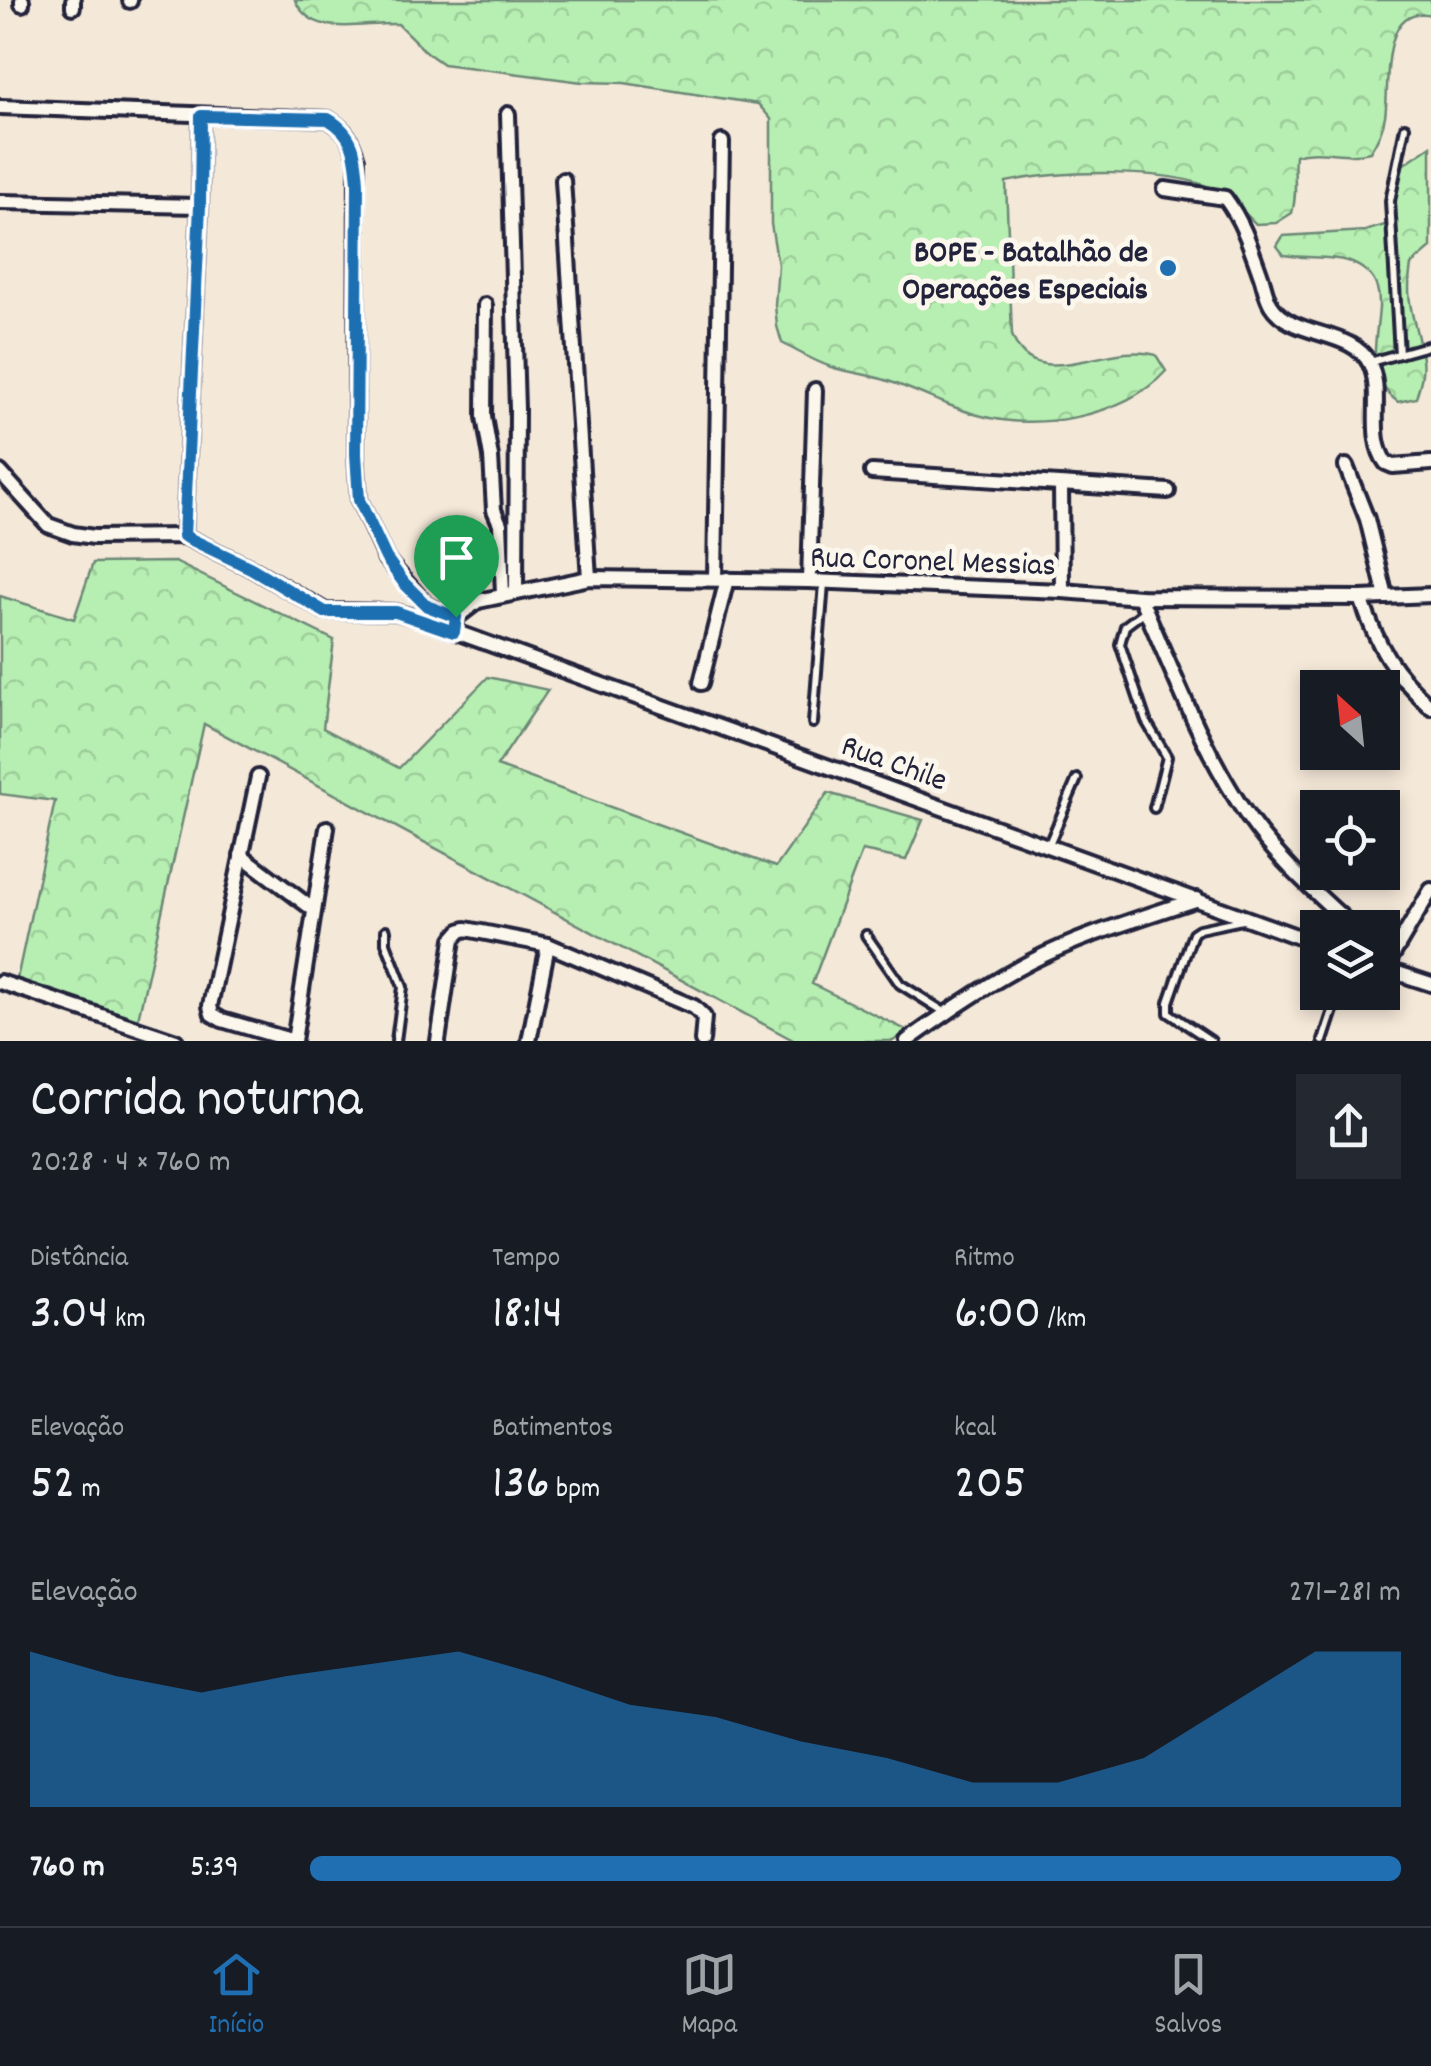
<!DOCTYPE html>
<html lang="pt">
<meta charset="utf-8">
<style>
body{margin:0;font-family:Dekko,sans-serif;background:#242831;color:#f1f3f6;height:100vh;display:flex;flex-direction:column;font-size:38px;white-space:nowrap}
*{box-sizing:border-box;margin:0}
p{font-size:32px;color:#9ea1a6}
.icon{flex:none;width:55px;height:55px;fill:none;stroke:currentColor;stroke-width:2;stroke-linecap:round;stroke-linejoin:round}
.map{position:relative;height:1041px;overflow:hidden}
.panel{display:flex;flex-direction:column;background:#171b24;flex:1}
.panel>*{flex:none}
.needle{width:65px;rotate:333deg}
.buttons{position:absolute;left:1300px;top:670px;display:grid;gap:20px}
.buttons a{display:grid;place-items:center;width:100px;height:100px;border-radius:0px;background:#171b24;box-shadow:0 5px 15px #0003;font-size:50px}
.pin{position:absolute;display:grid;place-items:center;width:85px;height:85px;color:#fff;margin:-102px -42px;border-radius:50% 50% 50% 0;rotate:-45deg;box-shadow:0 0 10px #0007}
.pin .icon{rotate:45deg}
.round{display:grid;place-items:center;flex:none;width:105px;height:105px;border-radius:0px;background:#242831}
.headline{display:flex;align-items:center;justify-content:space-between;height:170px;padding:0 30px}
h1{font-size:55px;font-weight:600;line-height:75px}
.metrics{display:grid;grid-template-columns:repeat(3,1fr);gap:15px;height:170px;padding:10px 30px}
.metrics div{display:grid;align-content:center}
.metrics b{font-size:50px;font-weight:600}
.metrics small{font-size:28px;font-weight:400}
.metrics p{font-size:28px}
.chart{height:280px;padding:20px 30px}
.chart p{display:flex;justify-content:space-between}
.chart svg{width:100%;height:180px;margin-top:10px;fill:#1f6fb2;opacity:.7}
ul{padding:0 30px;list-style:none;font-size:32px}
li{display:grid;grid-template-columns:160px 120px 1fr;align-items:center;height:75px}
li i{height:25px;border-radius:12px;background:#1f6fb2}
.menu{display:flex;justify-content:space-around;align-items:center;height:140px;border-top:2px solid #363941;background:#171b24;font-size:28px;color:#9ea1a6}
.menu a{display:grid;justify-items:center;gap:5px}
.menu .selected{color:#1f6fb2}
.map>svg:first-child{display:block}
.forest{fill:url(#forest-crowns);stroke:#6c8876;stroke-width:2.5}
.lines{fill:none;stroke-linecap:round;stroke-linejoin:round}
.lane-casing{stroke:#22223b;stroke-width:14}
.street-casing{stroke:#22223b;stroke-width:20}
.lane{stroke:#fbf7ec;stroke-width:6}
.street{stroke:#fbf7ec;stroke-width:12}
.route-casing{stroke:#fff;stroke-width:20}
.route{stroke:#1f6fb2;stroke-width:12}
.poi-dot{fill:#1f6fb2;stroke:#fbf7ec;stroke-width:4}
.labels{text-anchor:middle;stroke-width:10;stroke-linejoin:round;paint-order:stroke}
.poi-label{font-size:32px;font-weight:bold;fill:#22223b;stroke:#fbf7ec;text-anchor:end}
.street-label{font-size:32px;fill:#22223b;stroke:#fbf7ec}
</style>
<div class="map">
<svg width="1431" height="1041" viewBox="0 0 1431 1041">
<defs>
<pattern id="forest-crowns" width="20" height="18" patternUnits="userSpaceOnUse" patternTransform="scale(2.5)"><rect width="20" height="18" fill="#b7efb2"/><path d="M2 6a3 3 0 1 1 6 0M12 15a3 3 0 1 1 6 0" fill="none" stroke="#9dcd9a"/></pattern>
</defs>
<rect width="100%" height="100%" fill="#f4e8d8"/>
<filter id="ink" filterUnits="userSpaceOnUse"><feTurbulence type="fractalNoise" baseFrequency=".01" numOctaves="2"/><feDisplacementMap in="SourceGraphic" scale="20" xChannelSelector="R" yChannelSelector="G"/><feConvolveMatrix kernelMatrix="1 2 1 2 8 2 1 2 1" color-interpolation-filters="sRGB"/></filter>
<g filter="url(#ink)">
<!-- forest -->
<g class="forest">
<path d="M295 0H1431V15C1379 2 1390 89 1385 116 1383 129 1377 141 1370 152 1343 159 1321 147 1295 155 1293 176 1298 192 1292 213L1276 223 1256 224C1243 212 1231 197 1215 189 1166 167 1058 171 1006 182L1012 335C1034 397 1107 340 1156 355L1166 371C1125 417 1036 432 978 415 948 407 921 392 891 382 872 375 851 373 831 367 814 361 798 352 782 343L777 326 775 305 778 265 771 224V119L758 104 624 83 582 82 443 64 426 52 398 24C362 22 313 40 295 0Z"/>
<path d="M1431 146V248L1411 265C1404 307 1417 321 1422 359 1424 372 1420 385 1416 398L1398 402C1340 359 1418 285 1347 261 1328 255 1304 259 1284 255L1277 246 1283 236 1365 231 1385 225 1392 206 1398 168Z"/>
<polygon points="175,562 334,640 323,728 399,768 488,677 548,690 497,766 776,867 828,793 923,820 906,860 862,851 812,984 908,1031 893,1041 795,1041 204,724 136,1028 17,979 55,801 0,794 0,596 74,619 93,563"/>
</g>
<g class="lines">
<defs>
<g id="lane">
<polyline points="1399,354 1390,201 1405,127"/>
<polyline points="1370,362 1431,345"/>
<polyline points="1145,611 1125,626 1120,644 1146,721 1167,757 1154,808"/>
<polyline points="813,723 824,583"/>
<polyline points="1049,844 1077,779"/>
<polyline points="386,930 386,943 403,987 396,1041"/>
<polyline points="866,935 900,984 946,1013"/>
<polyline points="1211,1041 1169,1013 1169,1002 1193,933 1199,929 1242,920"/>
<polyline points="1323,1041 1339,992"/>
</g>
<g id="street">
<polyline points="22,0 22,4"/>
<polyline points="73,0 73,7"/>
<polyline points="130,0 130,1"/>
<path d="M0 107 328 119C346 130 351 139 357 159L356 454 359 500 386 559 427 606 457 617"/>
<polyline points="508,114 517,409 516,591"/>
<polyline points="563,180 589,578"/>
<path d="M1165 189 1225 198C1243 222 1251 248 1261 276 1264 285 1266 297 1271 305 1292 339 1352 328 1370 364 1384 394 1366 436 1386 463L1393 466 1431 463"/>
<polyline points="0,202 200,206"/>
<polyline points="485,305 484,417 491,457 494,510 500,524 503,594"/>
<polyline points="1346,466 1367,519 1386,597"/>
<polyline points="0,472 48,525 73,534 94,537 184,536 251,568 325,611 396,612 426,621 1318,944"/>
<polyline points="872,472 1168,491"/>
<polyline points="1061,485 1062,591"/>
<polyline points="184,536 200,206 201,116"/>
<polyline points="715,578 722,142"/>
<polyline points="809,581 815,390"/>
<path d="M1140 597C1173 671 1202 750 1248 817 1277 859 1316 893 1354 928"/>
<path d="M1361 598C1377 646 1393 673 1431 707"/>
<polyline points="454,631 457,617 478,601 589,578 809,581 1062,591 1140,597 1361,598 1431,595"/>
<polyline points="701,683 727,579"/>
<polyline points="258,777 210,1006 212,1014 222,1020 294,1041"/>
<polyline points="241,855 314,910"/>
<polyline points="1382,968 1431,984"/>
<polyline points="1385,968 1431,890"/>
<polyline points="0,982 176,1041"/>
<polyline points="294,1041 327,828"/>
<polyline points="438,1041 453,939 460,931 466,929 548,945 694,1007 704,1017 702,1041"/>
<polyline points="529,1041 548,945"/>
<path d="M907 1041C947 1012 986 985 1030 962 1083 935 1141 918 1197 899"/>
</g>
</defs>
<!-- lane casing -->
<use href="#lane" class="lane-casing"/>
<!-- street casing -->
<use href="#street" class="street-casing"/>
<!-- lane -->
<use href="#lane" class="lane"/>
<!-- street -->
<use href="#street" class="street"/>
</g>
</g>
<g class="lines" filter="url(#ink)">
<defs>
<path id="route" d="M201 116 328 119C354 134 356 154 358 183L356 454 359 500 386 558 404 583 427 606 456 617 454 632 396 612H325L251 568 184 536 200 206Z"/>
</defs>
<!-- route casing -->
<use href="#route" class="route-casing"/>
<!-- route -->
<use href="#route" class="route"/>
</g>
<!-- markers -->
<circle class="poi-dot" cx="1168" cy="268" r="10"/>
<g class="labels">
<!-- poi labels -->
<g class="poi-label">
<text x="1148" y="261">BOPE - Batalhão de<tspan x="1148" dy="37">Operações Especiais</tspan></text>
</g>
<!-- street labels -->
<g class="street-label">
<text transform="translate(933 559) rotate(2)" y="11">Rua Coronel Messias</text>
<text transform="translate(895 761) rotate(20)" y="11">Rua Chile</text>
</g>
</g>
</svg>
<div class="buttons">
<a><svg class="needle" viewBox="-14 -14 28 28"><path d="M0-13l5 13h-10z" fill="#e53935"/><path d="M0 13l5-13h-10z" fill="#9ea1a6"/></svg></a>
<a><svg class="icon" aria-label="locate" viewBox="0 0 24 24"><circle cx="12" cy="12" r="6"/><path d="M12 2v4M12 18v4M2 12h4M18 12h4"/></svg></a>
<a><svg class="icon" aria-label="layers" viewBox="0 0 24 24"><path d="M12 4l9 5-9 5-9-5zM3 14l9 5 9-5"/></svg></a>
</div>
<div class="pin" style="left:456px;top:617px;background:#1e9e55"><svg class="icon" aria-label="arrive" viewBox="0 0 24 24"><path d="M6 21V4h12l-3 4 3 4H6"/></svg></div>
</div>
<section class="panel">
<div class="headline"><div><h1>Corrida noturna</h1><p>20:28 · 4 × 760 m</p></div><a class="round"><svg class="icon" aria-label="share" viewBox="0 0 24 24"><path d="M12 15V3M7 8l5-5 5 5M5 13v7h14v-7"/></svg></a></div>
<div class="metrics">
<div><p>Distância</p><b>3.04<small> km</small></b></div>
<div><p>Tempo</p><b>18:14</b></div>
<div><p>Ritmo</p><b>6:00<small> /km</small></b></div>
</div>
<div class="metrics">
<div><p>Elevação</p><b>52<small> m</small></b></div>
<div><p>Batimentos</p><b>136<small> bpm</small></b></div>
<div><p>kcal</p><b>205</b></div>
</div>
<div class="chart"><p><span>Elevação</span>271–281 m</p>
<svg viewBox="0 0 160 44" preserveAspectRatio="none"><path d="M0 44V6L10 12L20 16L30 12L40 9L50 6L60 12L70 19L80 22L90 28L100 32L110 38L120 38L130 32L140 19L150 6L160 6V44z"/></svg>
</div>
<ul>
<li><b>760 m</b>5:39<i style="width:100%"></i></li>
</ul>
</section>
<nav class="menu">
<a class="selected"><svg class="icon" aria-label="home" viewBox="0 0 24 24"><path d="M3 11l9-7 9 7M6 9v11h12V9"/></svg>Início</a>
<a><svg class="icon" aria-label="map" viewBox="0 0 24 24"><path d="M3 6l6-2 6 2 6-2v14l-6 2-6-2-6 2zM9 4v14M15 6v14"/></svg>Mapa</a>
<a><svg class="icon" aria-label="saved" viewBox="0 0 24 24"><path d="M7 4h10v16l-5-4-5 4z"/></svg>Salvos</a>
</nav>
